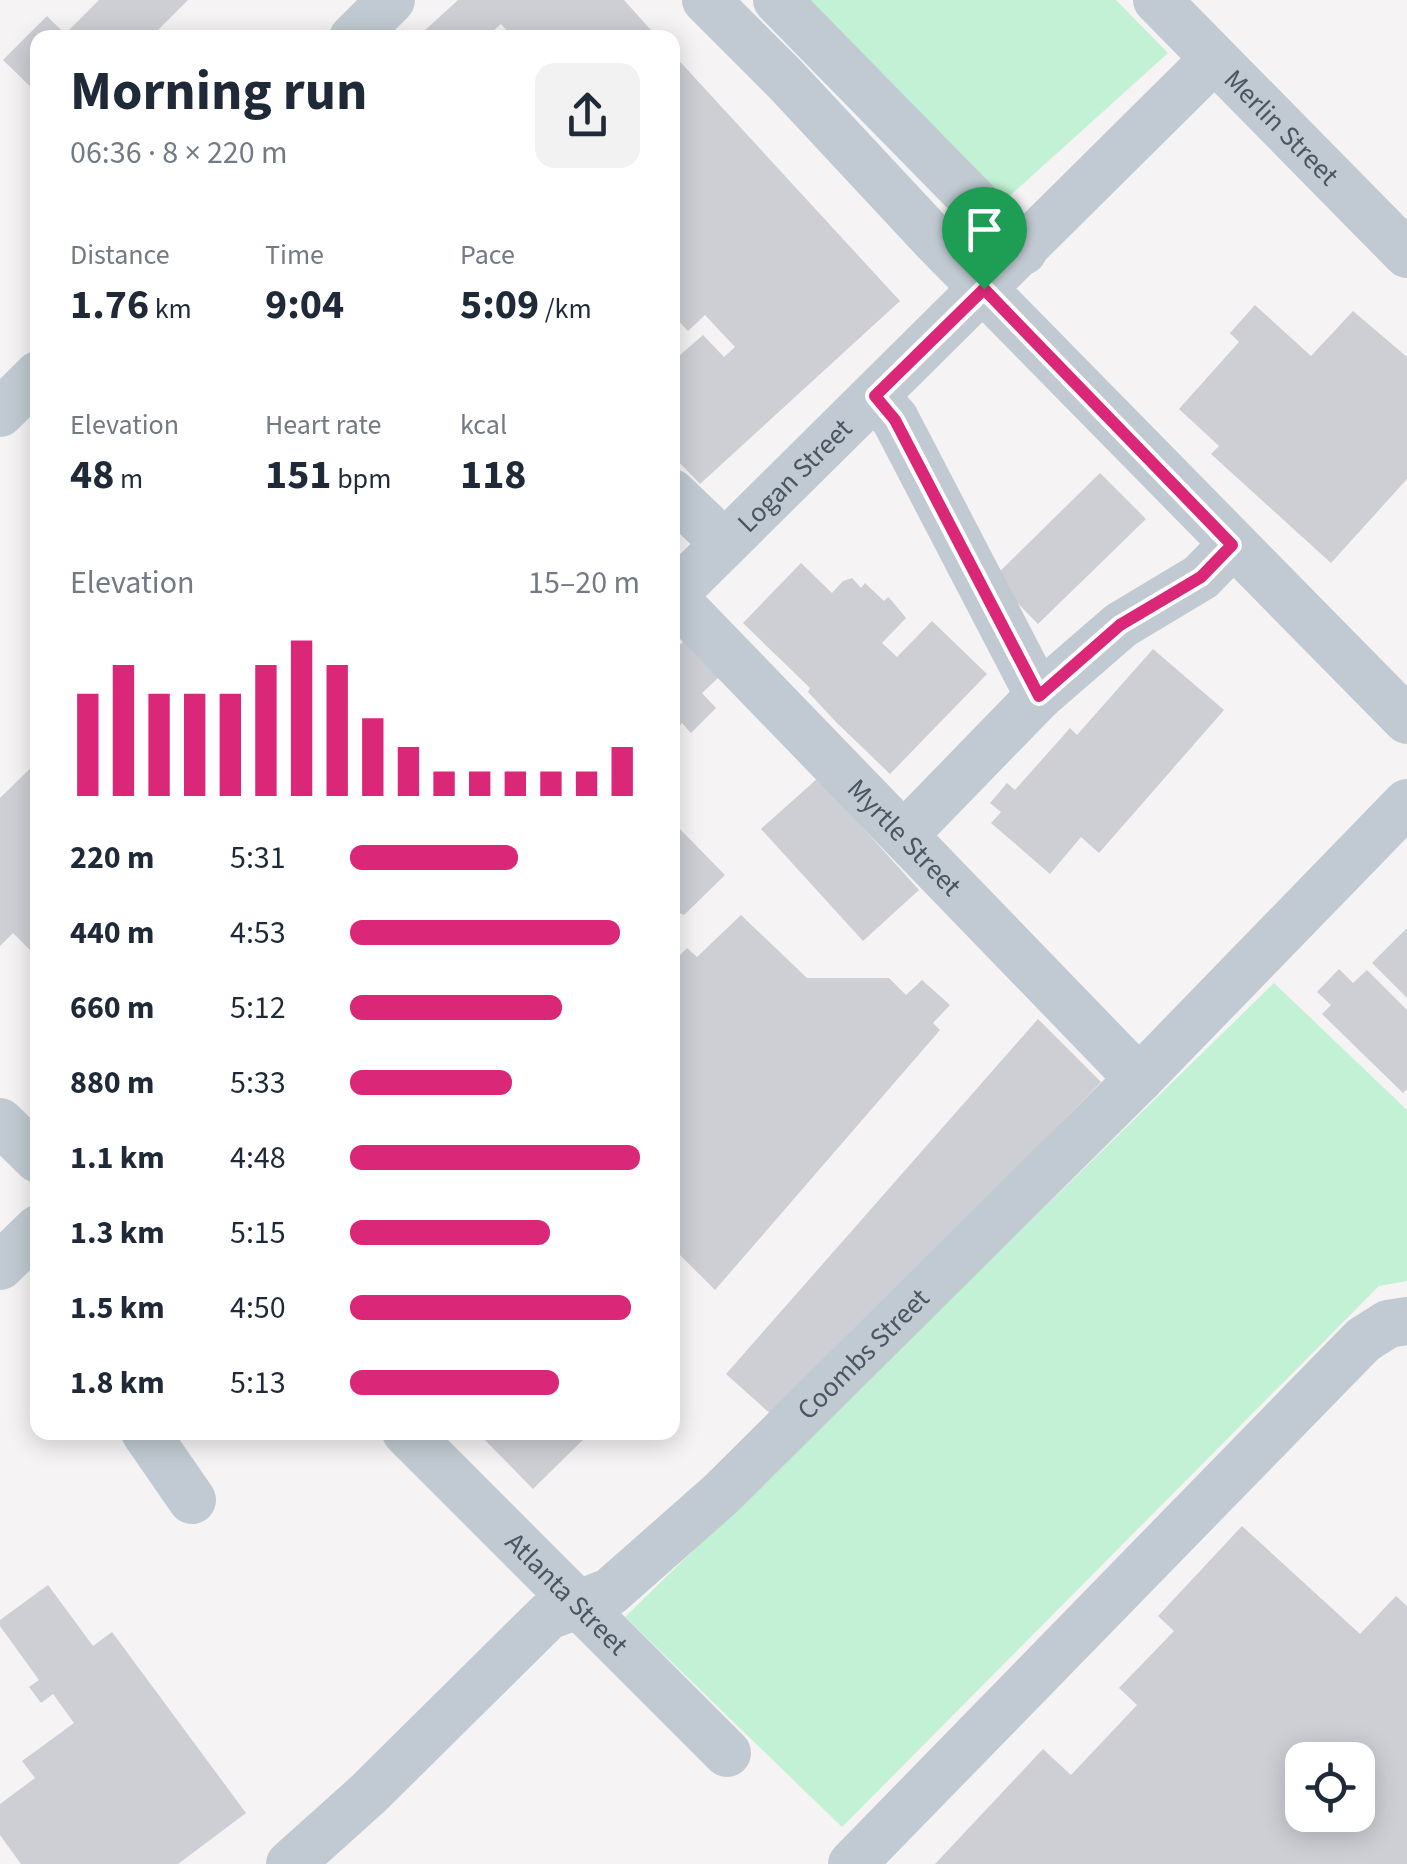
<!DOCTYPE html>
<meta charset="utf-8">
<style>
body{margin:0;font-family:"Source Sans 3",sans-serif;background:#f2f2f3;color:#1f2937;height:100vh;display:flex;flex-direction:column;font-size:38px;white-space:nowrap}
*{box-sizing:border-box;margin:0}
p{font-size:32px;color:#747a83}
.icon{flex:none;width:55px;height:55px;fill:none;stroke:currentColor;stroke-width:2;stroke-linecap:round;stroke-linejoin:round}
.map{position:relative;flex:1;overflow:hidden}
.drawer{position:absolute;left:30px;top:30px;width:650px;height:1410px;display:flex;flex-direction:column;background:#fff;border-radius:20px;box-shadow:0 5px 25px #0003}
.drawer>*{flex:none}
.fabs{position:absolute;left:1285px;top:1742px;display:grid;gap:20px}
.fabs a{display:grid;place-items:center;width:90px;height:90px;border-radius:20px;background:#fff;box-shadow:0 5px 25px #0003;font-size:50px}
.pin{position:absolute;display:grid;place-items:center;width:85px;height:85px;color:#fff;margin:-102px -42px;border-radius:50% 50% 50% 0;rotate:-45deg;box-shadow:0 0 10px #0007}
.pin .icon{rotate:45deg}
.round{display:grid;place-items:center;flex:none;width:105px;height:105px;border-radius:20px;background:#f2f2f3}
.summary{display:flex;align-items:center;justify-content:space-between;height:170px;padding:0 40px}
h1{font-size:55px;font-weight:700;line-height:75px}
.figures{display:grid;grid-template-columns:repeat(3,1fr);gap:15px;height:170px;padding:10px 40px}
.figures div{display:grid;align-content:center}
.figures b{font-size:42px;font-weight:700}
.figures small{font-size:28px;font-weight:400}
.figures p{font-size:28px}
.chart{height:280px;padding:20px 40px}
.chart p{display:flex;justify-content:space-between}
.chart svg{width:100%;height:180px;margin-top:10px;stroke:#db2777;stroke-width:6}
ul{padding:0 40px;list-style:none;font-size:32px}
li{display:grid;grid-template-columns:160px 120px 1fr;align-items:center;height:75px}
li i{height:25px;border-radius:12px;background:#db2777}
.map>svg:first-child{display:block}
.green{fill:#c3f1d5}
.building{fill:#cdcfd5;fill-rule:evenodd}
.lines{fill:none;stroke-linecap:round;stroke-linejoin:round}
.minor{stroke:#c1cad2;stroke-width:48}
.route-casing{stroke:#fff;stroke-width:20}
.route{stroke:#db2777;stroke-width:12}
.labels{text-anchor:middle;stroke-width:8;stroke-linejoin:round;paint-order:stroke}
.street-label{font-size:28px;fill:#4a5661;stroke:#fff}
</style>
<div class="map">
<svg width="1407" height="1864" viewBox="0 0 1407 1864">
<rect width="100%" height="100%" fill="#f5f3f3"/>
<!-- green -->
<g class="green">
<polygon points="794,0 1116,0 1168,53 1004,201"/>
<polygon points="1274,983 1407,1110 1407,1281 1379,1286 842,1827 625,1617"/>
</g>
<!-- building -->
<g class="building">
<polygon points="99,0 188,0 150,38 38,38 38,94 3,60 47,16 65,34"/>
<polygon points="458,0 624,0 658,38 513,38 501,24 485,38 428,38 423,32"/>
<polygon points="672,53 900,301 700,484 672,455 672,362 703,335 724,357 735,347 705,315 688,331 672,314"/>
<polygon points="1255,305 1311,356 1353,311 1407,357 1407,479 1331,563 1211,454 1219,446 1179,409 1239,342 1230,333"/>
<polygon points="1100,473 1146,519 1038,624 993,578"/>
<polygon points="801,563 832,593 843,581 852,578 861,588 865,583 884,601 888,597 892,601 906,618 882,643 897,657 932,621 987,674 890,774 836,722 808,692 810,688 743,623"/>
<polygon points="683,642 719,677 702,693 716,708 691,733 682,723 678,728 672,722 672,652"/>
<polygon points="1153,649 1224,710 1099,853 1081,837 1050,874 991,823 1001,812 990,803 1007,783 1015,790 1070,728 1077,735"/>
<polygon points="38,761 38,958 13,933 0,946 0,798"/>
<polygon points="818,778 919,890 863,941 761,829"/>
<polygon points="672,821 725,875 684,915 672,910"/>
<polygon points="741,915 807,978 889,978 906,995 922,980 950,1005 933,1023 940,1030 715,1290 672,1247 672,963 687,948 697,957"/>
<polygon points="1407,928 1407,998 1372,963"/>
<polygon points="1339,969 1353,983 1367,970 1407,1010 1407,1089 1403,1093 1322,1014 1331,1005 1317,992"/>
<polygon points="1038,1019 1101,1082 774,1417 726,1374"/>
<polygon points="477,1432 591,1432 533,1489"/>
<path d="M1242 1526 1360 1634 1396 1596 1407 1606V1864H935L1043 1749 1071 1775 1137 1705 1119 1688 1174 1631 1158 1616ZM1302 1760H1358V1815H1302Z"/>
<polygon points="48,1585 93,1646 112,1632 246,1813 178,1864 21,1864 0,1835 0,1804 35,1778 22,1761 74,1723 53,1694 41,1703 29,1687 39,1680 0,1626 0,1620"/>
</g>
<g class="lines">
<!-- minor -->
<g class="minor">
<polyline points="706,0 785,79 937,242 1407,720"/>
<polyline points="777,0 1023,251"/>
<path id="s1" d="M1157 0 1407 254"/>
<polyline points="353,38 391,0"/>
<polyline points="875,397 895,419 1039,696 905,834"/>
<polyline points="0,413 38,375"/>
<polyline points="672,493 724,543"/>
<path id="s2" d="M672 596 1213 60"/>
<path id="s3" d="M672 596 1139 1079"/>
<polyline points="1039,696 1121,625 1201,577 1232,545"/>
<polyline points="0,1122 38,1159"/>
<polyline points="0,1266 38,1229"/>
<polyline points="145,1432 192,1500"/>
<path id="s4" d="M406 1432 727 1753"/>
<path id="s5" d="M290 1864 367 1795 548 1616 610 1592 721 1494 1139 1079 1407 803"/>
<polyline points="852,1864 1363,1340 1388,1324 1407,1321"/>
</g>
</g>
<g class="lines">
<defs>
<polygon id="route" points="984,289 1232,545 1201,577 1120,625 1039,696 895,420 875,396"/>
</defs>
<!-- route casing -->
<use href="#route" class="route-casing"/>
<!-- route -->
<use href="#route" class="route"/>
</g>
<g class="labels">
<!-- street labels -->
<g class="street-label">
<text dy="10" stroke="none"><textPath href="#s1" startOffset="178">Merlin Street</textPath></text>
<text dy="10" stroke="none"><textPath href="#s2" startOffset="172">Logan Street</textPath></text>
<text dy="10" stroke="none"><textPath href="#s3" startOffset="335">Myrtle Street</textPath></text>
<text dy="10" stroke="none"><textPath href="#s5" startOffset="772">Coombs Street</textPath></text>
<text dy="10" stroke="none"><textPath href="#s4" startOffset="228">Atlanta Street</textPath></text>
</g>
</g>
</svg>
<div class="fabs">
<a><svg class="icon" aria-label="locate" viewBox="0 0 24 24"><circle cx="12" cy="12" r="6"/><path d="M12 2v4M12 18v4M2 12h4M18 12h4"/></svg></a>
</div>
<div class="pin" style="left:984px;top:289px;background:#1e9e55"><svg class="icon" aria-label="arrive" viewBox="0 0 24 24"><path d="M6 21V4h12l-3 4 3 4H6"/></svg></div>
<section class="drawer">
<div class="summary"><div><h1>Morning run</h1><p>06:36 · 8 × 220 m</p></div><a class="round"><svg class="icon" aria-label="share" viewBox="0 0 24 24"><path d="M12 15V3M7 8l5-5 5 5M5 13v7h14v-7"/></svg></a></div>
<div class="figures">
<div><p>Distance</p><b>1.76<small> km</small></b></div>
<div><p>Time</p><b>9:04</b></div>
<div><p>Pace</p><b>5:09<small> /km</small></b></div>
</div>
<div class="figures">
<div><p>Elevation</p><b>48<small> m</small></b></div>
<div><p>Heart rate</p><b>151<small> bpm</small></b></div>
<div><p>kcal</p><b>118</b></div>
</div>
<div class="chart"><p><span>Elevation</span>15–20 m</p>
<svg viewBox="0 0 160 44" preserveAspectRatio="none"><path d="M5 44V19M15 44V12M25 44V19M35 44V19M45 44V19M55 44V12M65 44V6M75 44V12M85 44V25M95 44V32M105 44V38M115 44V38M125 44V38M135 44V38M145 44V38M155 44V32"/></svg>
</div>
<ul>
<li><b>220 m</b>5:31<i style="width:58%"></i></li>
<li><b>440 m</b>4:53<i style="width:93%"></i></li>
<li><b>660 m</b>5:12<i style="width:73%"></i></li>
<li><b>880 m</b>5:33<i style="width:56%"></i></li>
<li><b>1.1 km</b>4:48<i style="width:100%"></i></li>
<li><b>1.3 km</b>5:15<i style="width:69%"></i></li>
<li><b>1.5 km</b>4:50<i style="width:97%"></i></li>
<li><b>1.8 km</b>5:13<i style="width:72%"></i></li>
</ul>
</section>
</div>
